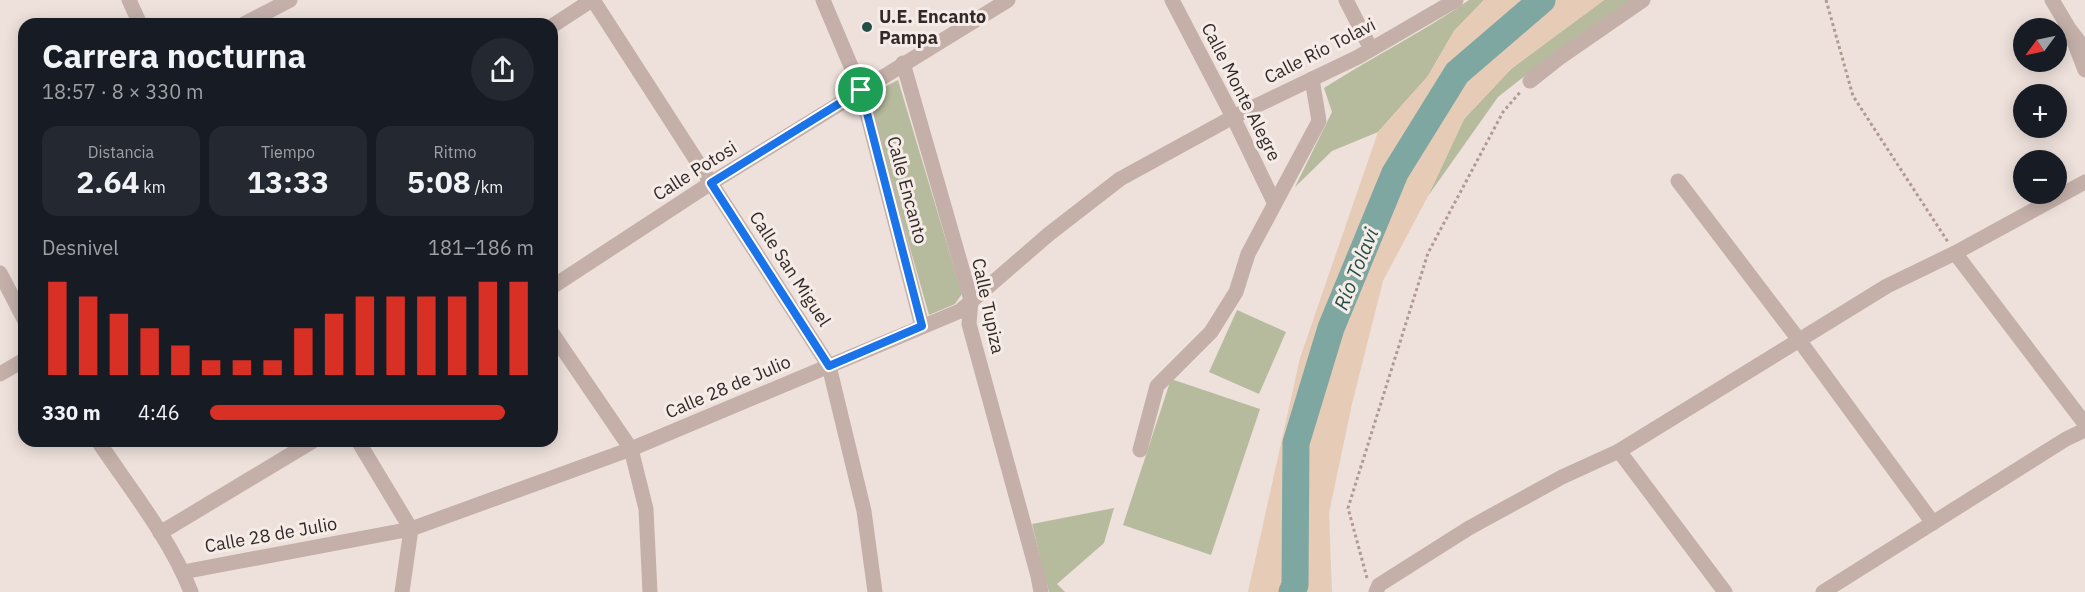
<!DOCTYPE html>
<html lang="es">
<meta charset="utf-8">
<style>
body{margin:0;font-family:"IBM Plex Sans",sans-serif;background:#242831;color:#f1f3f6;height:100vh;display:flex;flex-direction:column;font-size:22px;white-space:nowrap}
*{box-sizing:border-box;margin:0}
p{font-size:20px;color:#9ea1a6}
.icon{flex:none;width:33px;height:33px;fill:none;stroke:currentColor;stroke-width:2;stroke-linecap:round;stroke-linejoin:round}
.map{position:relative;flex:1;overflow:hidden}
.drawer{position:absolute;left:18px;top:18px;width:540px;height:429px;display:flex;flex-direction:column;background:#171b24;border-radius:18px;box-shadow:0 3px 15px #0003}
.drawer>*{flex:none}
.needle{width:39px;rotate:237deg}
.fabs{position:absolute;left:2013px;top:18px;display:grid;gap:12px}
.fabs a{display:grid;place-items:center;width:54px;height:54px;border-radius:50%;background:#171b24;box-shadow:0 3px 15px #0003;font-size:30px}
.pin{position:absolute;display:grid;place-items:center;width:51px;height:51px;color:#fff;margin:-26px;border:3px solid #fff;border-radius:50%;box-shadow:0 2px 6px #0007}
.round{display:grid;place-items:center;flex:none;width:63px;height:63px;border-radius:32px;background:#242831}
.overview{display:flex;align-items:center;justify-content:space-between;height:102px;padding:0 24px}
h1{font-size:33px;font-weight:700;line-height:45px}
.stats{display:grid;grid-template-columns:repeat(3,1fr);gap:9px;height:102px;padding:6px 24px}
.stats div{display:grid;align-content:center;border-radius:15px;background:#242831;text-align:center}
.stats b{font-size:30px;font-weight:700}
.stats small{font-size:16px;font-weight:400}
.stats p{font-size:16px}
.chart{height:168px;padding:12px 24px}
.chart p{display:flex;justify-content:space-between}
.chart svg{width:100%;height:108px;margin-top:6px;stroke:#d93025;stroke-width:6}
ul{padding:0 24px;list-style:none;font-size:20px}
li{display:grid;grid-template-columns:96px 72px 1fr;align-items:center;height:45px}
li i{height:15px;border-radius:8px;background:#d93025}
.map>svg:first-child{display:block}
.green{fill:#b7bb9d}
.sand{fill:#e6cbb6}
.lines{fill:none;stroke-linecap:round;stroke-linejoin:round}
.river{stroke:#7ea7a1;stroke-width:27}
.path{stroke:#b09a93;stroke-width:3;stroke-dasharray:3 3;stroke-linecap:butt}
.street{stroke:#c4b0a9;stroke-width:15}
.route-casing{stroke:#fff;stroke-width:12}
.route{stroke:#1a73e8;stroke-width:8}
.poi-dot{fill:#234e48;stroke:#f6ece7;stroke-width:2}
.labels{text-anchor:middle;stroke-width:6;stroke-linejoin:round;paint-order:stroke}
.poi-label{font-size:18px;font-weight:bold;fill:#322928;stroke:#f6ece7;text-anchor:start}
.street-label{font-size:18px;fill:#322928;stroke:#f6ece7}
.water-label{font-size:20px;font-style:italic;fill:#234e48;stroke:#f6ece7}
</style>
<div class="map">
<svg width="2085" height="592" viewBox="0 0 2085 592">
<rect width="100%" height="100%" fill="#eee1db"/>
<!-- green -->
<g class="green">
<path d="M1469 0H1484L1454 31 1428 76 1378 132 1332 151 1295 187 1332 112 1324 88C1372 57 1423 32 1469 0Z"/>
<polygon points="1604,0 1632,0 1553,54 1498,97 1428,196 1464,119 1511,69"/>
<polygon points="898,80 962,294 955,304 929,315 867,96"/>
<polygon points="1237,310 1286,332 1259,394 1209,372"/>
<polygon points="1171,379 1260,409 1211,555 1123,525"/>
<polygon points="1114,508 1104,543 1057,584 1065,592 1049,592 1032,524"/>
</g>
<!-- sand -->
<polygon class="sand" points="1484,0 1604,0 1511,69 1464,119 1428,196 1383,281 1352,404 1329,513 1332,592 1248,592 1300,358 1378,132 1428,76 1454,31"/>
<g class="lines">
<!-- river -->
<polyline class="river" points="1292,592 1295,585 1296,443 1331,328 1395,173 1457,73 1542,0"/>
<!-- path -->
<g class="path">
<polyline points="1826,0 1853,96 1948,242"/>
<polyline points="1367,578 1348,508 1428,253 1503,112 1521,91"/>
</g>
<!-- street -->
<g class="street">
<polyline points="129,0 140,24"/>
<polyline points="593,0 829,366 864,511 875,592"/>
<polyline points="823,0 861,90 922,326"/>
<polyline points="1172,0 1233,117 1274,202"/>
<polyline points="1346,0 1371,49"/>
<polyline points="2052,0 2070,30 2085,49"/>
<polyline points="244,24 290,0"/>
<polyline points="552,26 592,0"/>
<polyline points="2073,39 2085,70"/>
<polyline points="903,63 971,300 969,324 1038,576 1041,592"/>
<polyline points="1530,81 1559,58 1643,0"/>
<polyline points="1678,181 1799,340 1933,523"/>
<polyline points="1955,253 2085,424"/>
<polyline points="0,273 24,319"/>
<polyline points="552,287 711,183 1008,0"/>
<polyline points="552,333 631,449 646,509 650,592"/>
<polyline points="0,374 24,360"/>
<path d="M98 441C130 489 170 538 191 592"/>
<polyline points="358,441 411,529 402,592"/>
<polyline points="1140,450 1157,386 1211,332 1236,292 1248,254 1319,121 1312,79"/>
<polyline points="1619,451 1725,592"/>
<polyline points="160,533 313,441"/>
<polyline points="183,572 411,529 631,449 960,311 1049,234 1120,179 1233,117 1358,57 1456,0"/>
<polyline points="1376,592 1379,585 1469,528 1562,477 1619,451 1887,286 1955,253 2085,182"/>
<polyline points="1823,592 2066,439 2085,430"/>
</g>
</g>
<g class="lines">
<defs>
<polygon id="route" points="861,90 922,326 829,366 711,183"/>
</defs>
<!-- route casing -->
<use href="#route" class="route-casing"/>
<!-- route -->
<use href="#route" class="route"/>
</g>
<!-- markers -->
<circle class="poi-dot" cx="867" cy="27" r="6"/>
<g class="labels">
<!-- poi labels -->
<g class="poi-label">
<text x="879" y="23">U.E. Encanto<tspan x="879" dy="21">Pampa</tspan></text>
</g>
<!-- street labels -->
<g class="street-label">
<text transform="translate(1320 51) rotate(-27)" y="6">Calle Río Tolavi</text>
<text transform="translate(1241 92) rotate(63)" y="6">Calle Monte Alegre</text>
<text transform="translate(695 171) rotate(-32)" y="6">Calle Potosi</text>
<text transform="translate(907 190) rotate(75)" y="6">Calle Encanto</text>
<text transform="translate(790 269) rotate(57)" y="6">Calle San Miguel</text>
<text transform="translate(988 306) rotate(78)" y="6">Calle Tupiza</text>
<text transform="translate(728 387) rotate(-23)" y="6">Calle 28 de Julio</text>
<text transform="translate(271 535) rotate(-10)" y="6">Calle 28 de Julio</text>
</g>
<!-- water labels -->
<g class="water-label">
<text transform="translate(1356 269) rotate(-68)" y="7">Río Tolavi</text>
</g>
</g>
</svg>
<div class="fabs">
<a><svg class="needle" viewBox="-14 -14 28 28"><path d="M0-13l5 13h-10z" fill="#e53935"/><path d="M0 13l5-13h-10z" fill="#9ea1a6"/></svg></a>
<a>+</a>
<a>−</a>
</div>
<div class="pin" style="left:861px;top:90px;background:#1e9e55"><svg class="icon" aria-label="arrive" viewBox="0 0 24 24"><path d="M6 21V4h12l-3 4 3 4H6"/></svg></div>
<section class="drawer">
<div class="overview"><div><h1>Carrera nocturna</h1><p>18:57 · 8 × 330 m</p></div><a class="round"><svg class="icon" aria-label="share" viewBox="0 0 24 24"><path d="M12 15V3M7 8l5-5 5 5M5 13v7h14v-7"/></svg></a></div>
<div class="stats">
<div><p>Distancia</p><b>2.64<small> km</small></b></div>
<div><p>Tiempo</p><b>13:33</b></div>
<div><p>Ritmo</p><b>5:08<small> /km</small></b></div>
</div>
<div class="chart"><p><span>Desnivel</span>181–186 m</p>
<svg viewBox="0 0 160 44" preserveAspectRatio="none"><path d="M5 44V6M15 44V12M25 44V19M35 44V25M45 44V32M55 44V38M65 44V38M75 44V38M85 44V25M95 44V19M105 44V12M115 44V12M125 44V12M135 44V12M145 44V6M155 44V6"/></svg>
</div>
<ul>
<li><b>330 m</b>4:46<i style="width:91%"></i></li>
</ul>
</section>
</div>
